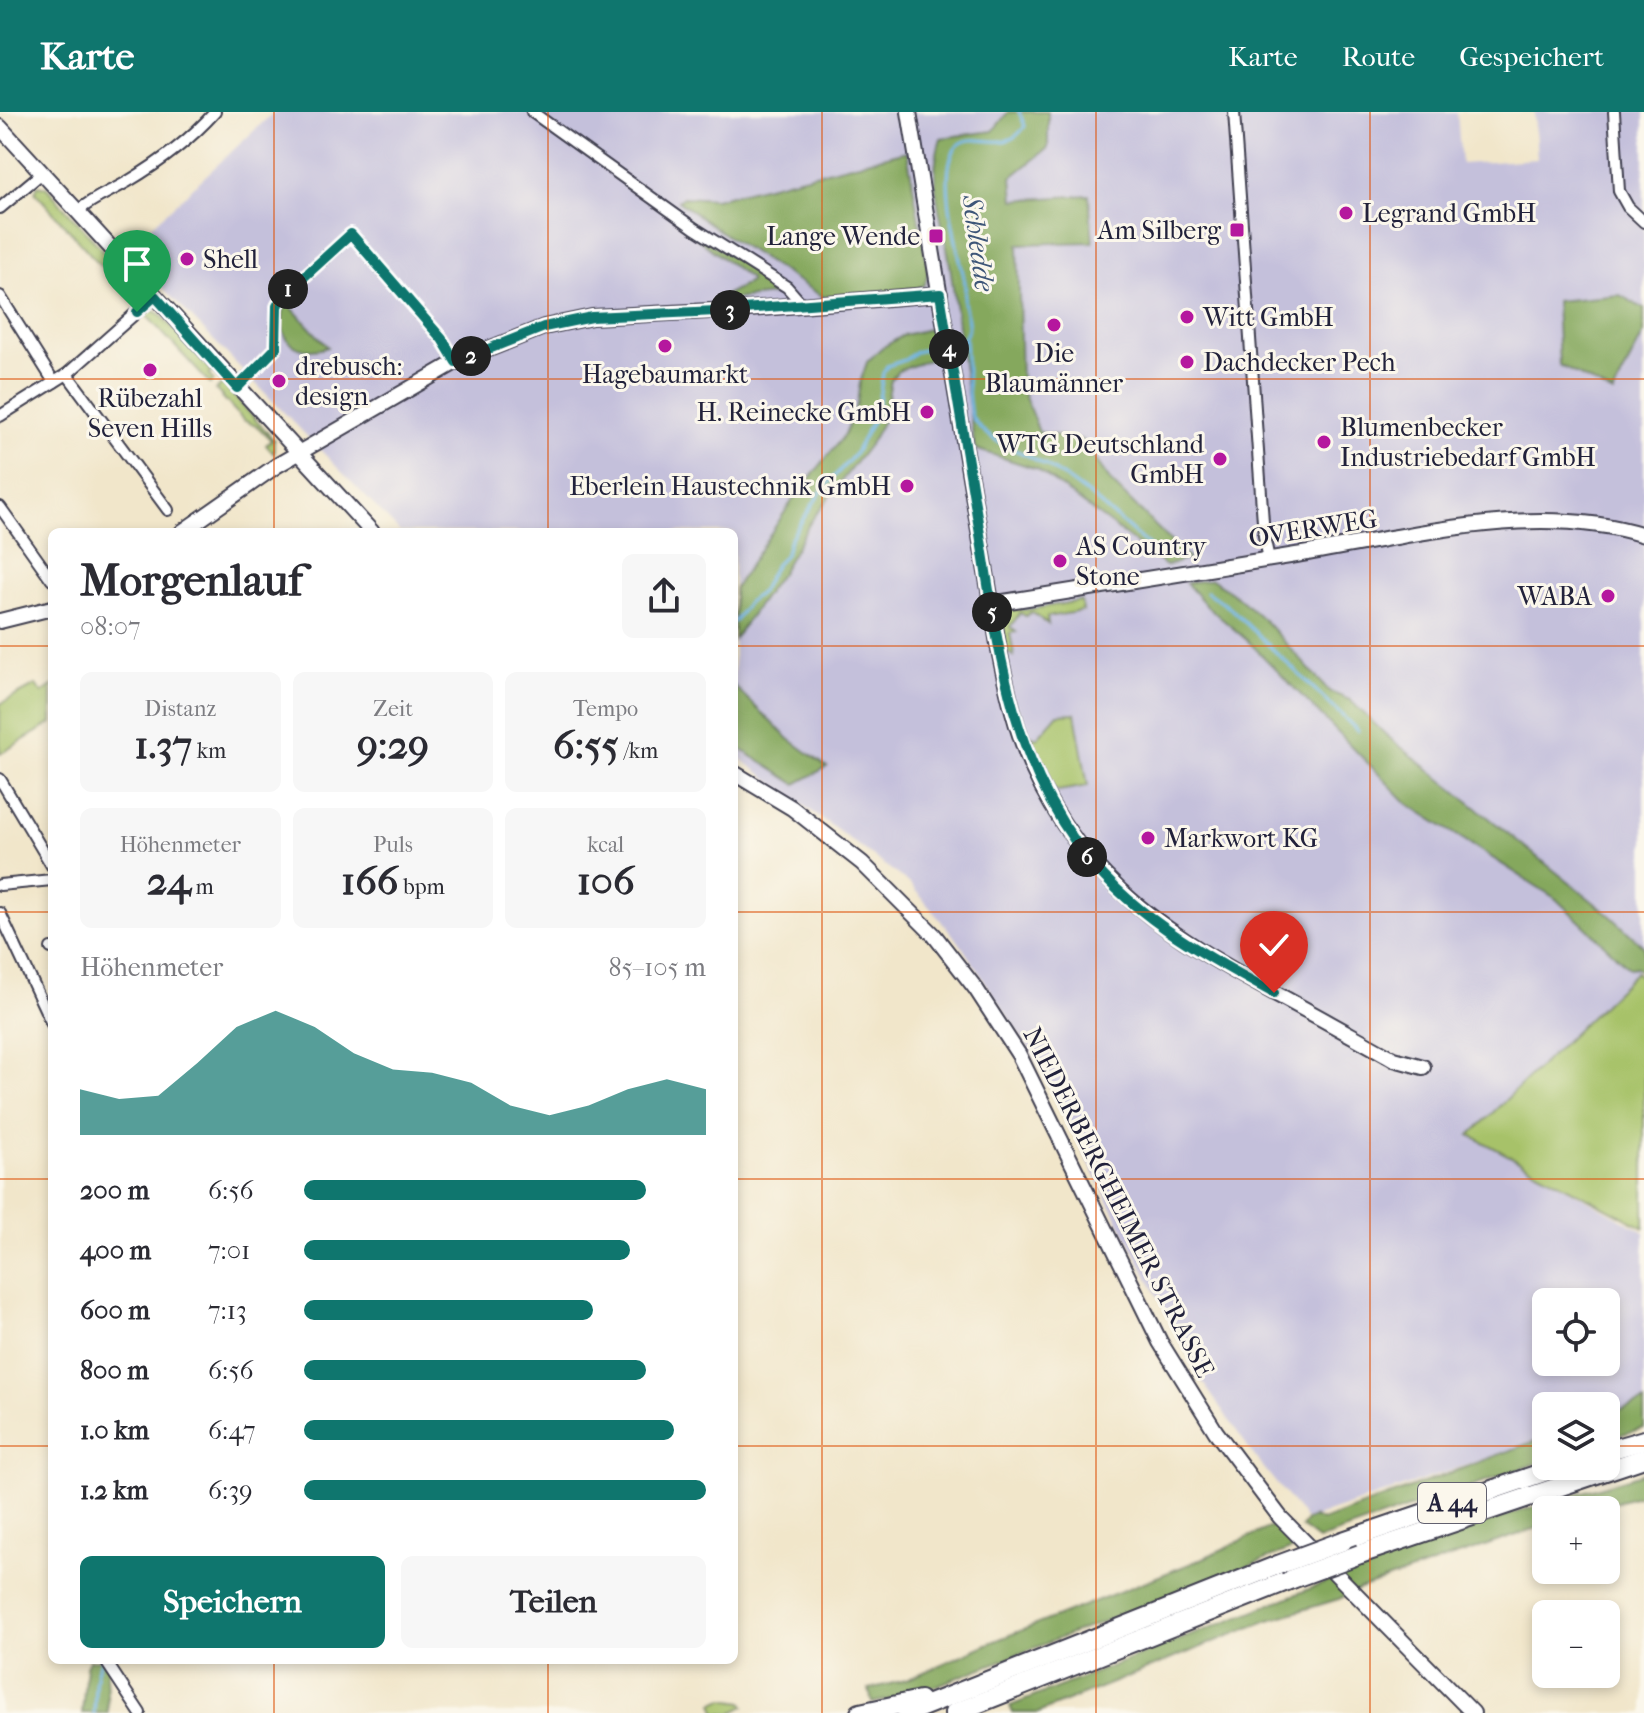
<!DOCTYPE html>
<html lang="de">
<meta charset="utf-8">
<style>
body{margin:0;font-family:"IM FELL French Canon",serif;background:#f7f7f7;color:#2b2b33;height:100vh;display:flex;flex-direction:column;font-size:30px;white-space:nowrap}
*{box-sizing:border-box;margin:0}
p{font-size:26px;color:#7c7c81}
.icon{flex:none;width:44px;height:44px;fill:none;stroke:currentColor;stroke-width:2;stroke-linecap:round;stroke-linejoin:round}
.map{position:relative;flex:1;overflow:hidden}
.side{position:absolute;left:48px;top:416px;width:690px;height:1136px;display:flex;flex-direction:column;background:#fff;border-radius:12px;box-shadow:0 4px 12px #0003}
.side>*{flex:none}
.tools{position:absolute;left:1532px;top:1176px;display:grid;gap:16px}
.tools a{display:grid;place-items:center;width:88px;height:88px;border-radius:12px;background:#fff;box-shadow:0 4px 12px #0003;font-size:40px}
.pin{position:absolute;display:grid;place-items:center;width:68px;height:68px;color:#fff;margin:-82px -34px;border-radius:50% 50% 50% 0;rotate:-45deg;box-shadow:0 0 8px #0007}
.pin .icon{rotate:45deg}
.km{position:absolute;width:40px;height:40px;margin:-20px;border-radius:50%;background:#222;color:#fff;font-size:22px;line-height:40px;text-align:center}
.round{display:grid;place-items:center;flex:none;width:84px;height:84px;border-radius:12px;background:#f7f7f7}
.head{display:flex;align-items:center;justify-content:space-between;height:136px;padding:0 32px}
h1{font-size:44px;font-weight:700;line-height:60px}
.stats{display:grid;grid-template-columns:repeat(3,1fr);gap:12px;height:136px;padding:8px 32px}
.stats div{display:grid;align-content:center;border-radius:12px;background:#f7f7f7;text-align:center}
.stats b{font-size:40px;font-weight:700}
.stats small{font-size:22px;font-weight:400}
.stats p{font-size:22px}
.chart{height:224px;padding:16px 32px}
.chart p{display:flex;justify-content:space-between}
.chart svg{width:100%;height:144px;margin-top:8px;fill:#0f766e;opacity:.7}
.primary-button{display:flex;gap:16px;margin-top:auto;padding:16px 32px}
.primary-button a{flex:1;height:92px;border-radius:12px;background:#0f766e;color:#fff;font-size:32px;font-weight:700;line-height:92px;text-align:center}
.primary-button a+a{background:#f7f7f7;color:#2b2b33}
ul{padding:0 32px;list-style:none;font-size:26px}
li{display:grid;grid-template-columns:128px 96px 1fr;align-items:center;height:60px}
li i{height:20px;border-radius:10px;background:#0f766e}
header{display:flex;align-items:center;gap:48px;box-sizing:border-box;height:112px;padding:0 40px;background:#0f766e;color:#fff}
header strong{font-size:38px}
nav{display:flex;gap:44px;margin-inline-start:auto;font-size:28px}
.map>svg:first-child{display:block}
.industrial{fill:#c4c0db;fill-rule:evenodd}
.green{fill:#a7c269;stroke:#647252;stroke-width:2}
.forest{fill:#85a85d;stroke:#54654c;stroke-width:2}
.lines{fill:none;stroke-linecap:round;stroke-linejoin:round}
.stream{stroke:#72b6e8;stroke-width:3}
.street-casing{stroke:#413f50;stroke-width:14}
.secondary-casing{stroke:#413f50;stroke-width:18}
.highway-casing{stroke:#413f50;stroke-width:22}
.street{stroke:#fff;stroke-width:10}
.secondary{stroke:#fff;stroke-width:14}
.highway{stroke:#fff;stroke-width:18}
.highway-bridge-casing{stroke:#413f50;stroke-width:22;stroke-linecap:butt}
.highway-bridge{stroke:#fff;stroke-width:18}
.route-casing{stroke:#fff;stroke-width:16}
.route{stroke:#0f766e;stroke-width:10}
.grid{fill:none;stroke:#de560e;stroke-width:2;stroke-opacity:0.55}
.poi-dot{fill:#b5179e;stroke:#fbf7ec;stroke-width:3}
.labels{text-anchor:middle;stroke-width:6;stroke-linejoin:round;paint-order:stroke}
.shield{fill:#fbf7ec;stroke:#636270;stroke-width:2}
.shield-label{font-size:24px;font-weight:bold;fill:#22223b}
.poi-label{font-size:26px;fill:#22223b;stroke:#fbf7ec;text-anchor:start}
.street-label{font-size:26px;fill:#22223b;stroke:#fbf7ec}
.water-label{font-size:28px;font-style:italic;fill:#3e5678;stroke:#fbf7ec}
</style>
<header>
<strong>Karte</strong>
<nav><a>Karte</a><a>Route</a><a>Gespeichert</a></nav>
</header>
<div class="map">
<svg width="1644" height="1601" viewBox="0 0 1644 1601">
<rect width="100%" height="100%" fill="#fbf7ec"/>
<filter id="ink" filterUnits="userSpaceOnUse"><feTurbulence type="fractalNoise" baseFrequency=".0125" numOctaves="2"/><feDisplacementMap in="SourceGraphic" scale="16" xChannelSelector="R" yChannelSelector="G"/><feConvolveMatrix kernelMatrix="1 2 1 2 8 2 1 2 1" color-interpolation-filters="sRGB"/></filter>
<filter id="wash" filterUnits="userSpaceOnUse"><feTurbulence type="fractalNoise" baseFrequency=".006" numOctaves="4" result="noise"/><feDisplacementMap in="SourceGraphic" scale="32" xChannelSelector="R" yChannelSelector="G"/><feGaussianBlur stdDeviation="1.8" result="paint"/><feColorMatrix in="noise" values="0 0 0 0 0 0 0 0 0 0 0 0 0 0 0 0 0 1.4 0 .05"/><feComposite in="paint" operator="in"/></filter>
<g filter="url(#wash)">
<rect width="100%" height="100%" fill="#f1e6ca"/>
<!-- industrial -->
<path class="industrial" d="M274 0H1457L1461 52 1537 47 1534 0H1644V852L1471 1022 1644 1120V1293L1606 1306V1294H1546V1326L1306 1408 1255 1345 1199 1265 1033 943 959 830 909 771 734 642V420H400L126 138ZM1546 1190H1606V1250H1546Z"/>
<!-- green -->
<g class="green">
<polygon points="38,73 46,75 139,179 139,190 133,190 35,80"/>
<polygon points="150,197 160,202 212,260 209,263 214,269 210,272 147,204 146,198"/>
<polygon points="223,272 274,328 274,342 266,333 271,328 258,315 243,308 216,278"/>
<polygon points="1081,489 1083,499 1047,505 1048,512 1031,500 1026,504 1020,501 1010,515 1016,520 1010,521 1014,544 1006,540 1002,515 1008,500 1014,497 1025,498"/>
<polygon points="36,573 42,581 52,574 52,611 0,642 0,592"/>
<polygon points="1075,601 1088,674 1058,679 1053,676 1030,623 1037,626 1058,602"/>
<polygon points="1636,860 1644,867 1644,1116 1470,1023"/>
<polygon points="724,1587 743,1590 745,1594 732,1601 717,1601 713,1591"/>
</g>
<!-- forest -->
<g class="forest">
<path d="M1008 0H1048V36L1012 65 1014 88 1089 83 1093 130 1018 132 1021 275 1039 320 1082 328 1112 371 1189 447 1166 454 1037 357 975 337C966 276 958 214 950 153 944 110 926 69 941 26L993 19Z"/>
<polygon points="907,39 928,160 925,172 917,178 823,185 730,126 678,89 683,85 715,87"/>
<polygon points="697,122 780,176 784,182 714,189 750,170 750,167 694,124"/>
<polygon points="1620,183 1644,197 1644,221 1613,282 1559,253 1556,189"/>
<path d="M287 189 295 191 291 195 328 235C293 247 272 222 287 189Z"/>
<polygon points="937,215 942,243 898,259 891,268 884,307 872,329 811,409 781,461 734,527 734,477 792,389 845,322 857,291 860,271 867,250 880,237 904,223"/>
<polygon points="1212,467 1238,485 1267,511 1330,580 1350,588 1386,623 1612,805 1644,835 1644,862 1636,855 1629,856 1555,786 1408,692 1249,530 1207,494 1186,471"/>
<polygon points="734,574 789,627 827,655 796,672 734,633"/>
<polygon points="1644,1290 1644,1316 1606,1327 1606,1303"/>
<polygon points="1546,1325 1546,1348 1318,1428 1301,1415 1306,1408 1314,1405 1322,1409"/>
<polygon points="1644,1361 1644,1382 1591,1398 1546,1398 1546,1413 1360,1477 1339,1487 1266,1509 1038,1601 1013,1601 1010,1594 1317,1474 1511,1402"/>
<polygon points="1275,1413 1293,1437 909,1584 872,1591 869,1577 906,1568 987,1532 1197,1449"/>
<polygon points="89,1548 113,1548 106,1562 108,1601 82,1601 86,1554"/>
</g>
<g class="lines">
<!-- stream -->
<g class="stream">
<path d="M965 226C966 241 967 295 972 305 985 328 1010 335 1032 346 1081 371 1121 411 1163 446"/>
<path d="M961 230C974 215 966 206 964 190 964 184 966 178 965 171 959 140 937 64 955 37 972 13 1004 47 1025 14L1019 0"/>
<polyline points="1207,480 1230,496 1358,619"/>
<polyline points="734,510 748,490 761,480 774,455 786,441 790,427 823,377 854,343 877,300 883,261 887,254 905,248 915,240 936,235"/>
<path d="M94 1601C96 1583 92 1564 102 1548"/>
</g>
</g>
</g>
<g filter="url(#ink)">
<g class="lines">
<defs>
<g id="street">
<polyline points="532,0 694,116 787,175 801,191"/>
<polyline points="1234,0 1264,424 1269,447"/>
<polyline points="1614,0 1619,79 1628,95 1644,110"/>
<polyline points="0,96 42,61"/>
<path d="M78 99C93 86 110 80 127 70 159 51 190 28 215 0"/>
<polyline points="0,184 54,270"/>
<polyline points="67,262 168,398"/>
<polyline points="237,276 276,236 277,194 283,184 351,122 442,227 456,250"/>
<polyline points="0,304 67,262 155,184"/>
<polyline points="0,395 52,468"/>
<polyline points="0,667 52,754"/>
<polyline points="0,773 52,768"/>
<polyline points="0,801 52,912"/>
<polyline points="51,836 52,836"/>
<polyline points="105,1548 140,1601"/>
</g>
<g id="secondary">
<path d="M909 0 999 538C1007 578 1016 618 1032 655 1086 774 1172 826 1282 885 1319 905 1356 926 1394 947L1423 955"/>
<polyline points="0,15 372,420"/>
<polyline points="182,420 276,354 456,250 544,215 592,205 749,197 940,182"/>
<path d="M991 492C1093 475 1195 460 1296 443 1406 425 1536 389 1644 423"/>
<polyline points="0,509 52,496"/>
<polyline points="734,661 792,696 862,751 934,823 976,877 1019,943 1160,1230 1216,1320 1280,1405 1473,1601"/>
</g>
<g id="highway">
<polyline points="1606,1339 1644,1328"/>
<polyline points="1343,1429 1562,1354"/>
<polyline points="1360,1442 1644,1346"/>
<polyline points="860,1601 920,1588"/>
<polyline points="907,1601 1278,1453"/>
<polyline points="954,1601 1292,1467"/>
</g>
</defs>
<!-- street casing -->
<use href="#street" class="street-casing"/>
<!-- secondary casing -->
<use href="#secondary" class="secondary-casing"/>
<!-- highway casing -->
<use href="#highway" class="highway-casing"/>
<!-- street -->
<use href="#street" class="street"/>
<!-- secondary -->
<use href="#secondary" class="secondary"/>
<!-- highway -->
<use href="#highway" class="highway"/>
<defs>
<g id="highway-bridge">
<polyline points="1278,1453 1343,1429"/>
<polyline points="1292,1467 1360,1442"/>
</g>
</defs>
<!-- highway-bridge casing -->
<use href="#highway-bridge" class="highway-bridge-casing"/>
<!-- highway-bridge -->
<use href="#highway-bridge" class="highway-bridge"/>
</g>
</g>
<g class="lines" filter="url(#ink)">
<defs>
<path id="route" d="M137 200 155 184 237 276 276 236 277 194 283 184 351 122 442 227 456 250 544 215 592 205 716 199 940 182C953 262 966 342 980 422 998 533 1009 638 1077 732 1126 800 1201 842 1274 881"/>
</defs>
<!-- route casing -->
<use href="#route" class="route-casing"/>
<!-- route -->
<use href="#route" class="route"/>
</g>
<!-- grid -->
<path class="grid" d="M274 0V420M548 0V420M822 0V1601M1096 0V1601M1370 0V1601M0 267H1644M0 534H52M734 534H1644M0 800H52M734 800H1644M0 1067H52M734 1067H1644M0 1334H52M734 1334H1546M1606 1334H1644M274 1548V1601M548 1548V1601"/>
<!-- markers -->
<g class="poi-dot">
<circle cx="1346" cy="101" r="8"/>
<rect x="1229" y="110" width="16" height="16" rx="4"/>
<rect x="928" y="116" width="16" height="16" rx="4"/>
<circle cx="187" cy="147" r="8"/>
<circle cx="1187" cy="205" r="8"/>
<circle cx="1054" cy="213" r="8"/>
<circle cx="665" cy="234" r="8"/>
<circle cx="1187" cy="250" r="8"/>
<circle cx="150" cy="258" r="8"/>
<circle cx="279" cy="269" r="8"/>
<circle cx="927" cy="300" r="8"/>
<circle cx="1324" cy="330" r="8"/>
<circle cx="1220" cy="347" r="8"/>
<circle cx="907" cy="374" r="8"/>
<circle cx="1060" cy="449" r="8"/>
<circle cx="1608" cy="484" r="8"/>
<circle cx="1148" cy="726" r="8"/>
</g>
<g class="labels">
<!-- shield labels -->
<rect class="shield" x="1418" y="1371" width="68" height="40" rx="6"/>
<g class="shield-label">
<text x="1452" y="1399">A 44</text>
</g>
<!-- poi labels -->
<g class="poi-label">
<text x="1362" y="110">Legrand GmbH</text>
<text x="1221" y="127" text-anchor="end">Am Silberg</text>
<text x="920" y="133" text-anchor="end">Lange Wende</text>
<text x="203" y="156">Shell</text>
<text x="1203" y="214">Witt GmbH</text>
<text x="1054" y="250" text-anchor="middle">Die<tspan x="1054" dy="30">Blaumänner</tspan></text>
<text x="1203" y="259">Dachdecker Pech</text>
<text x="295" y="263">drebusch:<tspan x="295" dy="30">design</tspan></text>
<text x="665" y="271" text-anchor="middle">Hagebaumarkt</text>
<text x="150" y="295" text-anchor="middle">Rübezahl<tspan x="150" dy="30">Seven Hills</tspan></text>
<text x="911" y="309" text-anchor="end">H. Reinecke GmbH</text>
<text x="1340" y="324">Blumenbecker<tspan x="1340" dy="30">Industriebedarf GmbH</tspan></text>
<text x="1204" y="341" text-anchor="end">WTG Deutschland<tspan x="1204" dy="30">GmbH</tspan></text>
<text x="891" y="383" text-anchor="end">Eberlein Haustechnik GmbH</text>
<text x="1076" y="443">AS Country<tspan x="1076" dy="30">Stone</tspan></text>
<text x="1592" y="493" text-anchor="end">WABA</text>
<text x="1164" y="735">Markwort KG</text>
</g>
<!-- street labels -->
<g class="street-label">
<text transform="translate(1313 416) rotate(-9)" y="9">OVERWEG</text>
<text transform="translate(1119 1090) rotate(63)" y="9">NIEDERBERGHEIMER STRASSE</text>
</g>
<!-- water labels -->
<g class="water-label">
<text transform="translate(979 131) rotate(82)" y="10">Schledde</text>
</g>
</g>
</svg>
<div class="tools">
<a><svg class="icon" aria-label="locate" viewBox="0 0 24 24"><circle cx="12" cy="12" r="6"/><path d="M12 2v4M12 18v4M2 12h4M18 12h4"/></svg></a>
<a><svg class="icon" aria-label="layers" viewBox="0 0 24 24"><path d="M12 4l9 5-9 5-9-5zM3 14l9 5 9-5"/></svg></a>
<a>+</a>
<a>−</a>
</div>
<div class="pin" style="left:137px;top:200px;background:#1e9e55"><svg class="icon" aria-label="arrive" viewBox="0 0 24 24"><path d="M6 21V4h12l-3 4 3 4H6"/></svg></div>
<div class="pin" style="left:1274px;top:881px;background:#d93025"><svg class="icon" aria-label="check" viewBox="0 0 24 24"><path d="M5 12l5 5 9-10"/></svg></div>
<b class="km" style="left:288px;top:177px">1</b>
<b class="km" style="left:471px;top:244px">2</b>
<b class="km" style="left:730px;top:198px">3</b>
<b class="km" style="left:949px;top:237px">4</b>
<b class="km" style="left:992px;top:500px">5</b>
<b class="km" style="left:1087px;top:745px">6</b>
<section class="side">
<div class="head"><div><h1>Morgenlauf</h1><p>08:07</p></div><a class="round"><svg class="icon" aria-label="share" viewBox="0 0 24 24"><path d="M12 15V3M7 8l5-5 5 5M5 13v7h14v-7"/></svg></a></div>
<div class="stats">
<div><p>Distanz</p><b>1.37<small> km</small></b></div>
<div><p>Zeit</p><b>9:29</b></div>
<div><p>Tempo</p><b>6:55<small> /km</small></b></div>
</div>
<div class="stats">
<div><p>Höhenmeter</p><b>24<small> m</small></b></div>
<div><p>Puls</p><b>166<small> bpm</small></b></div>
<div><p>kcal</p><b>106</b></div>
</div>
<div class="chart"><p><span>Höhenmeter</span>85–105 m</p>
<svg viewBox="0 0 160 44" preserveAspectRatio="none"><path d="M0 44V30L10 33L20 32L30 22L40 11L50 6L60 11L70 19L80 24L90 25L100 28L110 35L120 38L130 35L140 30L150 27L160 30V44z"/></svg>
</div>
<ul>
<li><b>200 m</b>6:56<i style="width:85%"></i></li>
<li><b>400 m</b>7:01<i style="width:81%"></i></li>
<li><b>600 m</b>7:13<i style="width:72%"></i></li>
<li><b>800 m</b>6:56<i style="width:85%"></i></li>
<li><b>1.0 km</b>6:47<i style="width:92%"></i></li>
<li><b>1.2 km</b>6:39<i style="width:100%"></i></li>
</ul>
<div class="primary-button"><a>Speichern</a><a>Teilen</a></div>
</section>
</div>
